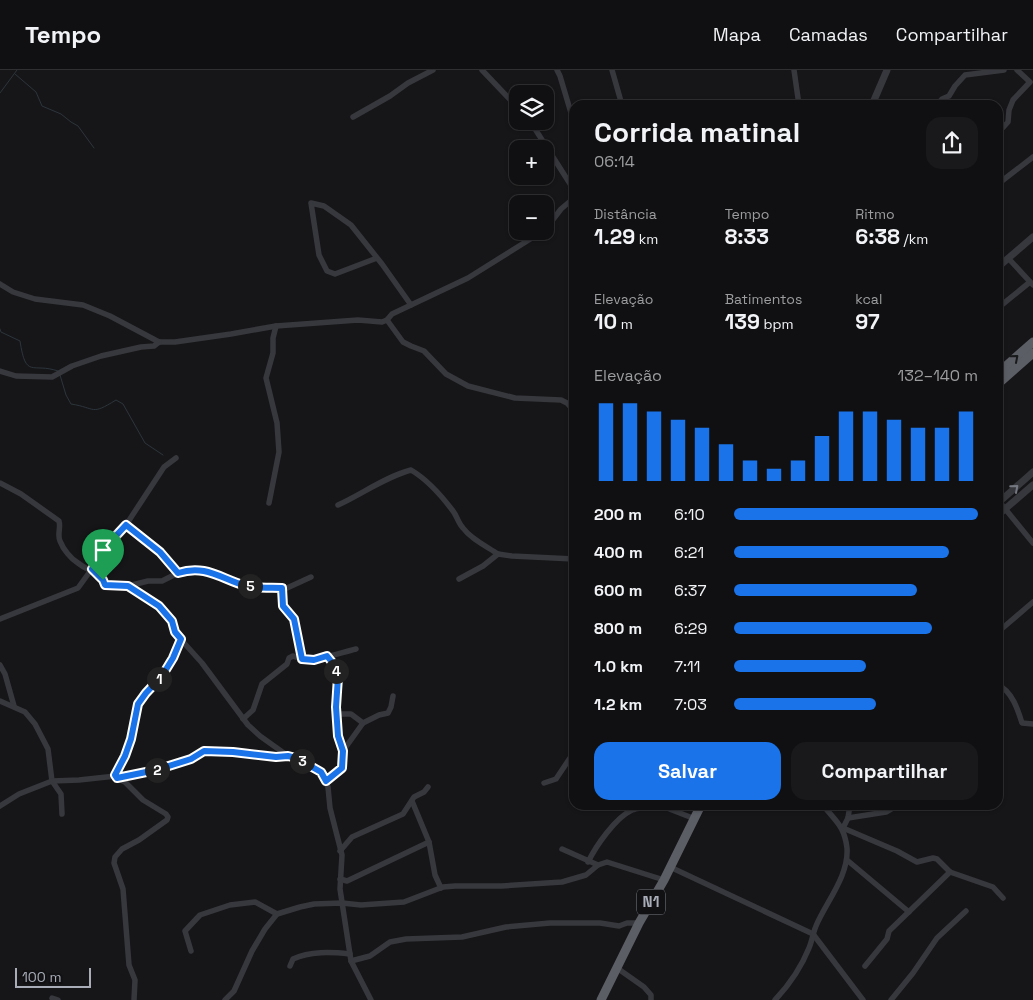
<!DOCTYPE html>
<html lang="pt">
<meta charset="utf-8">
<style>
body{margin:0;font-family:"Space Grotesk",sans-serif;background:#19191b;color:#f1f3f6;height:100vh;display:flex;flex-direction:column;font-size:19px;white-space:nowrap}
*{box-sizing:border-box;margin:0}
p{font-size:16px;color:#9c9d9f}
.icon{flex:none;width:28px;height:28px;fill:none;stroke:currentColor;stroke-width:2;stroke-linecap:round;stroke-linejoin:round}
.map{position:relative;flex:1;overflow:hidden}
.drawer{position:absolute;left:569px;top:30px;width:434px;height:710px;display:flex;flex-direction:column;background:#101012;border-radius:15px;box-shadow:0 1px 4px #0004,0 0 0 1px #303032}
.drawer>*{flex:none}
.fabs{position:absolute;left:509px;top:15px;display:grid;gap:10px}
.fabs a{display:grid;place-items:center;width:45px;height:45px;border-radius:10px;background:#101012;box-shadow:0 1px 4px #0004,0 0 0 1px #303032;font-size:25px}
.scale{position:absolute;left:15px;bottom:12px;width:76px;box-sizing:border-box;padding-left:5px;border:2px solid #a8adb8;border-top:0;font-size:14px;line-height:18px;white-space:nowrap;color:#a8adb8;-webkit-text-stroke:4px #111113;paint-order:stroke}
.pin{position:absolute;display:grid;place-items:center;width:42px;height:42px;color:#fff;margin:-51px -21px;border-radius:50% 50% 50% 0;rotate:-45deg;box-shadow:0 0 5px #0007}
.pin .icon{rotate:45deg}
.km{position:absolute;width:25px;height:25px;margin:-12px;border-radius:50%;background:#222;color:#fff;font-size:14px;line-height:25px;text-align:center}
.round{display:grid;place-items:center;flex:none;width:52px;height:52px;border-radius:15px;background:#19191b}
.summary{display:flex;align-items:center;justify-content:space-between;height:85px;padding:0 25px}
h1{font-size:28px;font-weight:800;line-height:38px}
.stats{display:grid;grid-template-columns:repeat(3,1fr);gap:8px;height:85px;padding:5px 25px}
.stats div{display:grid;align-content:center}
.stats b{font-size:21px;font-weight:800}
.stats small{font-size:14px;font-weight:400}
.stats p{font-size:14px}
.chart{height:140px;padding:10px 25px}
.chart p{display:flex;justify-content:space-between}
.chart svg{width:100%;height:90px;margin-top:5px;stroke:#1a73e8;stroke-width:6}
.button{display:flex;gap:10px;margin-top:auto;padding:10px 25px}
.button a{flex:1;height:58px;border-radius:15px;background:#1a73e8;color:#fff;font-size:20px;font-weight:800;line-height:58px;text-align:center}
.button a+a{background:#19191b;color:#f1f3f6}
ul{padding:0 25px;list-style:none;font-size:16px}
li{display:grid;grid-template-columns:80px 60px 1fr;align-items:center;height:38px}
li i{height:12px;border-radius:6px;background:#1a73e8}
header{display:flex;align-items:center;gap:30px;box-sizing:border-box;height:70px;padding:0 25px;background:#101012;border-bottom:1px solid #303032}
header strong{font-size:24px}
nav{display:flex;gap:28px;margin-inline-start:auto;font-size:18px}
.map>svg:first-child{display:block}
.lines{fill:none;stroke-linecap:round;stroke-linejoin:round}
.stream{stroke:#2c353c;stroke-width:1}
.minor{stroke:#37383d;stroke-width:5.5}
.tertiary{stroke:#37383d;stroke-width:7}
.trunk{stroke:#5b5e65;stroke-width:9}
.oneway{stroke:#18191b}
.oneway2{stroke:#757881}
.route-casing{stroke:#fff;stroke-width:10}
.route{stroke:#1a73e8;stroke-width:6}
.labels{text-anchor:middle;stroke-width:4;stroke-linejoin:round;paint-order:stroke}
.shield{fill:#111113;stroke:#7b7e86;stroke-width:1}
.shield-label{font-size:15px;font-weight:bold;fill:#a8adb8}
</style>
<header>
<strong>Tempo</strong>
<nav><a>Mapa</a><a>Camadas</a><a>Compartilhar</a></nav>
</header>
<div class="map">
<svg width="1033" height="930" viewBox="0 0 1033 930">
<rect width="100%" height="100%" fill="#161618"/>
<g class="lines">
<!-- stream -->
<g class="stream">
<polyline points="15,4 36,22 42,36 61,44 71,52 78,56 94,78"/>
<polyline points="0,23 17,0"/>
<path d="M0 259 1 262 20 271C26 310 32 292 58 301"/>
<path d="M60 305 66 325 71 334C97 338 90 346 116 330L123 334 145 373 163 385"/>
</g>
<!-- minor -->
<g class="minor">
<polyline points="482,0 518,38"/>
<polyline points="557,0 560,6 574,53"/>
<polyline points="612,0 622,35"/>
<polyline points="794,0 799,35"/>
<polyline points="937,35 942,29 949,26 955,16 965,5 1004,0"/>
<polyline points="353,47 390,26 408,13 433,0"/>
<polyline points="530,51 574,120"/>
<polyline points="998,63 1008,52 1009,40 1013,30 1030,12 1017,0"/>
<polyline points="998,114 1033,87"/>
<polyline points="545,160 561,139 574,128"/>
<polyline points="998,187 1001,188 1003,193"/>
<polyline points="377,188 335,204 327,201 319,185 311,133 324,136 351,155 382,194 411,235"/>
<polyline points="1009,189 1033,215"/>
<polyline points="0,214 13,222 35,229 83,235 110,246 159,272 175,272 231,264 276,256 358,250 382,252 387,250 392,244 468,208 543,161"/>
<polyline points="998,238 1030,212"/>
<polyline points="387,250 403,272 411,276 424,281 446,304 468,316 515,328 561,330 567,333 574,341"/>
<polyline points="0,301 16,306 52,307 72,296 101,286 141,277 154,276 159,272"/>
<path d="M0 413 21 424 59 451C61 458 57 465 60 471 63 479 71 489 78 493 89 502 98 500 105 515L128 516 161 538 171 551 176 564 202 593 248 655 260 666 288 686 296 688 321 703 328 717 330 738 342 785 340 819 351 891 371 930"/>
<polyline points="998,430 1033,473"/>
<polyline points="269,433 279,382 277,353 266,308 273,283 273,268 276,256"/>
<path d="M338 435C362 424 385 407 411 400 428 410 441 425 453 441 457 446 458 453 463 458 471 469 486 476 498 484"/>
<polyline points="126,455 160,482 178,503"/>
<polyline points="459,509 483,496 498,484 512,486 574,489"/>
<polyline points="128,516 148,511 162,511 178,503 191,499 208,501 247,516 282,518 287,518 311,507"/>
<polyline points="282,518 283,536 294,549 302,589"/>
<polyline points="0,549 78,518 104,482 126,455 164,397 176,388"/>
<polyline points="998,562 1033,532"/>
<path d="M327 586C341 604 336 613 336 635 335 650 338 667 343 681"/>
<polyline points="0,595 5,604 14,636"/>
<path d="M998 615C1012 621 1018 640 1022 653L1033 654"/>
<polyline points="0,631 25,642 35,654 48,679 52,711 61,724 62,744"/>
<polyline points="337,644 351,644 363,653 379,645 388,643 391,637 393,626"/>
<path d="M243 649 253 640 262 614 287 594 289 588 293 586C313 594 335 584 356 579"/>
<polyline points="574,650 572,654 574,660"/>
<polyline points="118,707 156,700 192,689 204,681 233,682 276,687 288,686"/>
<polyline points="117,708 125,712 143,730 166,744 168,747 167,750 139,770 122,779 115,787 114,793 123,819 129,895 135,910 134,930"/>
<polyline points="117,708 115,705 125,686 131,669 138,634 146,623 162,606 173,588 181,569"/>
<polyline points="326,711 342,699 343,681 363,653"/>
<polyline points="544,713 556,709 574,682"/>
<polyline points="412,731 429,772 435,805 441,818"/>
<polyline points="654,735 662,736 695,749"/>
<polyline points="850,735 848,748 843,758 897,781 917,792 933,788 937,789 950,802 993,817 1003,828"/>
<polyline points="0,736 19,724 52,711 79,710 116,706"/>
<polyline points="848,748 886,742 898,735"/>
<polyline points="562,779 598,795"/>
<polyline points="340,781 352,767 403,744 414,727 424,722 428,717"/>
<polyline points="847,790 909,842"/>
<path d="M588 792C596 776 615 748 632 740 638 738 645 737 651 735"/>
<polyline points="670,797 813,864 863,930"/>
<polyline points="340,809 347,811 429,772"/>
<polyline points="191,881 185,861 200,845 230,835 255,832 277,844"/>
<polyline points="351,891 370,886 390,872 406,869 462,867 506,857 550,853 600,853 619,856 627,853 639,853"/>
<path d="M290 896 293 889C310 881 331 882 350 884"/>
<polyline points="865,896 887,869 889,861 950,802"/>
<polyline points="617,898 644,917 651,925 651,930"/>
<polyline points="52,928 58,930"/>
<polyline points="225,930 234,921 252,881 265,859 277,844 300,837 314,834 342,833 361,835 404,832 443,817 455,816 502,816 562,812 586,805 598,795 607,792 664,810"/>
<path d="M775 930C790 914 801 898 809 878 812 871 813 863 816 856 826 832 849 806 847 778 844 755 836 752 823 735"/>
<polyline points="891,930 913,903 937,868 966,841"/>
</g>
<!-- tertiary -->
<g class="tertiary">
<polyline points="872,35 887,0"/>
<polyline points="998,197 1033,167"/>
<polyline points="998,433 1033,402"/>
<polyline points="998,445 1033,415"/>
</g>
<!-- trunk -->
<g class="trunk">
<polyline points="998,303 1033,272"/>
<polyline points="998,314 1033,283"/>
<polyline points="601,930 639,853 664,810 701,735"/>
</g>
</g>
<!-- one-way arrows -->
<defs><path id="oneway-chevron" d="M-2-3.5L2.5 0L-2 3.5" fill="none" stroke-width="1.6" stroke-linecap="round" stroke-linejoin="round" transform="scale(1.25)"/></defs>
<use class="oneway" href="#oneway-chevron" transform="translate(1015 288) rotate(-41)"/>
<use class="oneway2" href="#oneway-chevron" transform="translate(1015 418) rotate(-41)"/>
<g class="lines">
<defs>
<path id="route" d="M126 455 160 482 178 503C206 494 221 509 246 516 257 519 271 517 282 518L283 536 294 549 302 589 314 590 327 586 335 596 338 607 336 637 338 666 343 681 342 698 326 711 321 702 296 688 288 686 276 687 233 682 204 681 191 689 156 700 117 708 115 705 125 686 131 669 138 634 146 623 162 606 173 588 181 569 175 562 172 551 159 536 128 516 105 515 103 510 92 499 113 469Z"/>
</defs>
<!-- route casing -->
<use href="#route" class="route-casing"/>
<!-- route -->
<use href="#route" class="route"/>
</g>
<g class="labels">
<!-- shield labels -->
<rect class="shield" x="637" y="819.5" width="28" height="25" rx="4"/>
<g class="shield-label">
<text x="651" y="837">N1</text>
</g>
</g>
</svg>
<div class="fabs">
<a><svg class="icon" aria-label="layers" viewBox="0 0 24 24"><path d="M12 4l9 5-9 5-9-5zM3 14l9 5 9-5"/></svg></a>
<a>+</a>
<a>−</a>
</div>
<div class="scale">100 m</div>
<div class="pin" style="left:103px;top:510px;background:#1e9e55"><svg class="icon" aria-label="arrive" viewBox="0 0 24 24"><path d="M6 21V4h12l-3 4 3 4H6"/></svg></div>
<b class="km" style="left:159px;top:609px">1</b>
<b class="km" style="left:157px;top:700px">2</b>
<b class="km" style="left:302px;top:691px">3</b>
<b class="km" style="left:336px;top:601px">4</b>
<b class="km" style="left:250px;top:516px">5</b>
<section class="drawer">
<div class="summary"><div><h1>Corrida matinal</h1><p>06:14</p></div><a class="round"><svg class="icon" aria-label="share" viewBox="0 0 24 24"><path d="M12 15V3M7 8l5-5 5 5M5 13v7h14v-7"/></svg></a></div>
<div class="stats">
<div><p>Distância</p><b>1.29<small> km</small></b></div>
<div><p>Tempo</p><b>8:33</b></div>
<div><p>Ritmo</p><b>6:38<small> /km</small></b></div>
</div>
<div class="stats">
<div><p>Elevação</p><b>10<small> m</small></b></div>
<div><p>Batimentos</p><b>139<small> bpm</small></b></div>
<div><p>kcal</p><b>97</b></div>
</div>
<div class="chart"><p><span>Elevação</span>132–140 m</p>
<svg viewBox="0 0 160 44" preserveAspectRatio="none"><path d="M5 44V6M15 44V6M25 44V10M35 44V14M45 44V18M55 44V26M65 44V34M75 44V38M85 44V34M95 44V22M105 44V10M115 44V10M125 44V14M135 44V18M145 44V18M155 44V10"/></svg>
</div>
<ul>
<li><b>200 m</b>6:10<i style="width:100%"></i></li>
<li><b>400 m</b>6:21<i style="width:88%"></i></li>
<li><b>600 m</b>6:37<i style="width:75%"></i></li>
<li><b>800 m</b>6:29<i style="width:81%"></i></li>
<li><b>1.0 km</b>7:11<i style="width:54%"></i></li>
<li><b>1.2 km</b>7:03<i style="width:58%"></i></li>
</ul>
<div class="button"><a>Salvar</a><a>Compartilhar</a></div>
</section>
</div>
